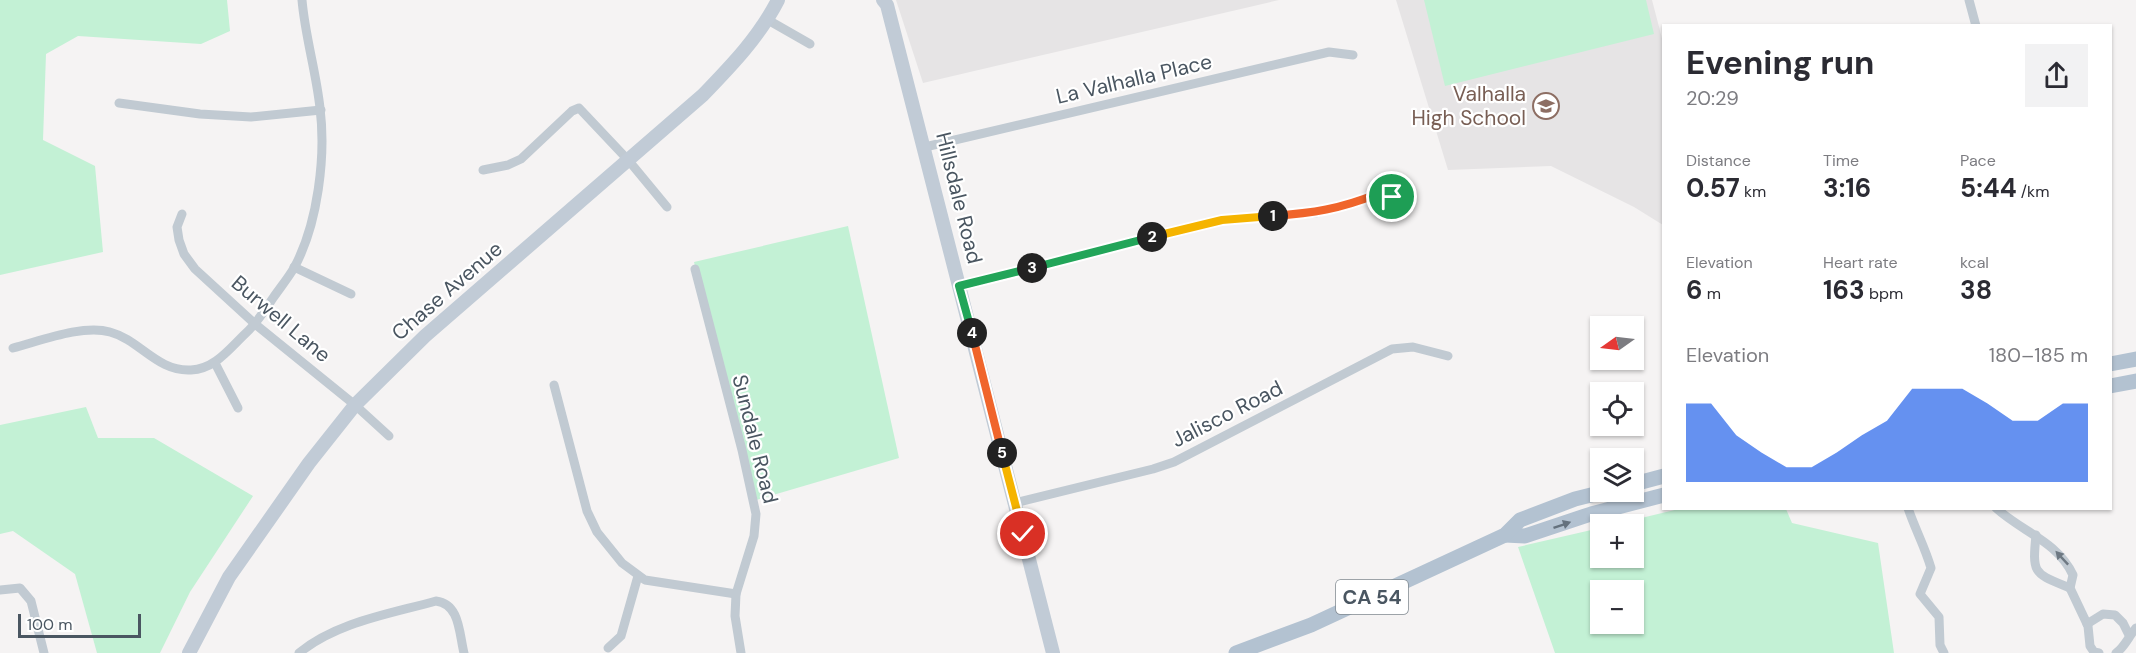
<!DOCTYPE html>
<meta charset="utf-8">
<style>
body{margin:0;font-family:"DM Sans",sans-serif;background:#f2f2f3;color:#2b2b33;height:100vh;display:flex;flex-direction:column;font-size:22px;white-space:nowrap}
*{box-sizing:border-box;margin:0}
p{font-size:20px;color:#7c7c81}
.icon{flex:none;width:33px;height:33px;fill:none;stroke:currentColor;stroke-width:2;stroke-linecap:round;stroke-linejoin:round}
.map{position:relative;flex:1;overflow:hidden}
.drawer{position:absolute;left:1662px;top:24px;width:450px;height:486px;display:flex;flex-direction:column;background:#fff;border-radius:0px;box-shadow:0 2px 4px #0004}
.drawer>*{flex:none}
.needle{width:39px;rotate:256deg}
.tools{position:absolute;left:1590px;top:316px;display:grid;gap:12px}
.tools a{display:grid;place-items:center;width:54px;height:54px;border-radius:0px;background:#fff;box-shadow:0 2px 4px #0004;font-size:30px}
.scale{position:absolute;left:18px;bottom:15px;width:123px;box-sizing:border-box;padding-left:6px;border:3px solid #4a5661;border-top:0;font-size:16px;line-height:21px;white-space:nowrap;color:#4a5661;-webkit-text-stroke:4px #fff;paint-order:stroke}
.pin{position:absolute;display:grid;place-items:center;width:51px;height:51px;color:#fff;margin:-26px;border:3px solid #fff;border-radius:50%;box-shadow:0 2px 6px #0007}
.km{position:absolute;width:30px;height:30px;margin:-15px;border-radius:50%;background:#222;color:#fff;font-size:16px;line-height:30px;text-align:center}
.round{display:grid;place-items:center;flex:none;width:63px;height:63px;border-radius:0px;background:#f2f2f3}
.summary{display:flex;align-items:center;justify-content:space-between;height:102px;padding:0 24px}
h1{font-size:33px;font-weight:700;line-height:45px}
.metrics{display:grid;grid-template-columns:repeat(3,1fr);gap:9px;height:102px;padding:6px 24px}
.metrics div{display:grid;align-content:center}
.metrics b{font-size:26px;font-weight:700}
.metrics small{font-size:16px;font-weight:400}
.metrics p{font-size:16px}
.chart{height:168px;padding:12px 24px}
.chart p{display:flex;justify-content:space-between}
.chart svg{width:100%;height:108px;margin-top:6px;fill:#2563eb;opacity:.7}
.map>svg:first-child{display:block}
.education{fill:#e6e4e5}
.green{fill:#c3f1d5;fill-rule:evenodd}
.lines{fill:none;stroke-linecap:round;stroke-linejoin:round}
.street{stroke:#c1cad2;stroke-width:9}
.secondary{stroke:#c1cbd6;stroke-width:14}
.primary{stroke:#b3c2d1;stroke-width:15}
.oneway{fill:#64717d}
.oneway2{fill:#6e7983}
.split-1-casing{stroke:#fff;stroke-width:12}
.split-2-casing{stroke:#fff;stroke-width:12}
.split-3-casing{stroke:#fff;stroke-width:12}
.split-4-casing{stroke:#fff;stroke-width:12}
.split-5-casing{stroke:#fff;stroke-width:12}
.split-6-casing{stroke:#fff;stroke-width:12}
.split-1{stroke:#f0652b;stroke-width:8}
.split-2{stroke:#f5b400;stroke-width:8}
.split-3{stroke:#22a559;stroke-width:8}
.split-4{stroke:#22a559;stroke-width:8}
.split-5{stroke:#f0652b;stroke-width:8}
.split-6{stroke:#f5b400;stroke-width:8}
.labels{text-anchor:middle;stroke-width:4.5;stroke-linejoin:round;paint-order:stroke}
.shield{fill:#fff;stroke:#808990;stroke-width:1.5}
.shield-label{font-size:20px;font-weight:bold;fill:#4a5661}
.street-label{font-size:21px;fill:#4a5661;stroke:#fff}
.education-label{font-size:21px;fill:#785e54;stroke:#fff;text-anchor:end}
</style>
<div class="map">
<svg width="2136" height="653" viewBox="0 0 2136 653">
<rect width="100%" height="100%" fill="#f5f3f3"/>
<!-- education -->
<g class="education">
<polygon points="896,0 1279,0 923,83"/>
<polygon points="1396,0 1652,0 1664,46 1663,225 1634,207 1551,166 1448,170"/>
</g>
<!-- green -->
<g class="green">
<polygon points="0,0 227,0 230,31 201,44 78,36 46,54 43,140 95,166 103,252 0,275"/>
<polygon points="1424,0 1646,0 1654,34 1445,86"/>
<polygon points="848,226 899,458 753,501 694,262"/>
<polygon points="86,407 98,438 154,438 253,496 190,592 160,653 97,653 75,574 13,531 0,534 0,425"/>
<path d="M1683 508 1786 509 1792 523 1878 543 1894 653H1555L1518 547 1600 528V558H1634V525H1612ZM1600 591H1634V624H1600Z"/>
</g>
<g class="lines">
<!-- street -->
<g class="street">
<polyline points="1969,0 1976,26"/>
<polyline points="768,20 810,44"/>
<polyline points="119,103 200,114 251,117 321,110"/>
<polyline points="925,147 1329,52 1353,55"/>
<polyline points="483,170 508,165 521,159 572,111 579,108 629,161 667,207"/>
<circle cx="1386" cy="188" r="11"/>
<polyline points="182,214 177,227 179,240 184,254 195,269 255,324 355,405 389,436"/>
<polyline points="294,267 351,294"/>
<polyline points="695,269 742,450 756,514 754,536 736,594 735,616 741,653"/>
<polyline points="959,286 1222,220 1316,213 1377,194"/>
<path d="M13 348C40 341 83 324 110 332 140 340 157 372 191 370 215 369 229 349 246 333 257 323 265 310 273 298 280 288 288 278 294 268 318 224 326 156 320 108 316 71 305 36 302 0"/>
<polyline points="215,363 238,408"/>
<polyline points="554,385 587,511 597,532 622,563 645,580 736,594"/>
<polyline points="1015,503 1153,469 1174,462 1392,349 1413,347 1448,356"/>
<path d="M1908 508C1915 529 1925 547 1931 568L1920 594 1939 617 1940 645 1944 653"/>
<path d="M1996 508C2022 532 2057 541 2073 575L2070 588 2088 626 2090 646 2094 652 2099 653"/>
<path d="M2036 535C2032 575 2034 573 2070 588"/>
<polyline points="0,590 20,588 31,601 44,653"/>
<polyline points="2087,624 2103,614 2115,615 2123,623 2129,635"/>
<polyline points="608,648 621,636 638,576"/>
<path d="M299 653C337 622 390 614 436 601 460 604 459 633 464 653"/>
<path d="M2116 653C2124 648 2129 636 2136 628"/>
</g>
<!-- secondary -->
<g class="secondary">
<polyline points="883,0 887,5 1053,653"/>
<path d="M189 653 229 577 309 463 355 405 425 336 703 95C732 65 759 37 778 0"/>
</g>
<!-- primary -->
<g class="primary">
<polyline points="2110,364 2136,359"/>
<polyline points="2110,386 2136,381"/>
<polyline points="1634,484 1664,476"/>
<polyline points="1505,535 1525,536 1591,514 1664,495"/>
<polyline points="1236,653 1311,625 1505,535 1520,520 1575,499 1603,492"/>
</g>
</g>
<!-- one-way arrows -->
<defs><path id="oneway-solid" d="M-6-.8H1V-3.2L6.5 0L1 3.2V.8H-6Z" transform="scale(1.5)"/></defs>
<use class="oneway" href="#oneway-solid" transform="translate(1562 525) rotate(-19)"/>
<use class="oneway2" href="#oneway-solid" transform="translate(2062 558) rotate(-133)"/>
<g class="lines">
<defs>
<path id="split-1" d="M1273 216C1313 213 1340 209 1377 194L1385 199 1392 197"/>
<polyline id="split-2" points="1152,237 1222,220 1273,216"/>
<polyline id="split-3" points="1032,268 1152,237"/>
<polyline id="split-4" points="972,333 959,286 1032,268"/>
<polyline id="split-5" points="972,333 1002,453"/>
<polyline id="split-6" points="1002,453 1023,534"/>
</defs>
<!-- split-1 casing -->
<use href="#split-1" class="split-1-casing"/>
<!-- split-2 casing -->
<use href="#split-2" class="split-2-casing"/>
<!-- split-3 casing -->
<use href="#split-3" class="split-3-casing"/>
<!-- split-4 casing -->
<use href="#split-4" class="split-4-casing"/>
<!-- split-5 casing -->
<use href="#split-5" class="split-5-casing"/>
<!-- split-6 casing -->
<use href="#split-6" class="split-6-casing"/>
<!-- split-1 -->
<use href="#split-1" class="split-1"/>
<!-- split-2 -->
<use href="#split-2" class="split-2"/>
<!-- split-3 -->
<use href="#split-3" class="split-3"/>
<!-- split-4 -->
<use href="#split-4" class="split-4"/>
<!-- split-5 -->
<use href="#split-5" class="split-5"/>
<!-- split-6 -->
<use href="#split-6" class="split-6"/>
</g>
<!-- icons -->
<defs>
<symbol id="school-ring" viewBox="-11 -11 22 22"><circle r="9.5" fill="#fff" stroke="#8d6e63" stroke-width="1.5"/><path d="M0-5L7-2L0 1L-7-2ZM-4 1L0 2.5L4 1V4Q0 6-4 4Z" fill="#8d6e63"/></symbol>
</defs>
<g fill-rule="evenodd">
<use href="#school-ring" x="1531" y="91" width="30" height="30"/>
</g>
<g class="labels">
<!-- shield labels -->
<rect class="shield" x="1336" y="580" width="72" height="34" rx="4.5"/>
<g class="shield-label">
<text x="1372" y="604">CA 54</text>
</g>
<!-- street labels -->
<g class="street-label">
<text transform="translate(1134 79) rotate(-13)" y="7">La Valhalla Place</text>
<text transform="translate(959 198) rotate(76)" y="7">Hillsdale Road</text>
<text transform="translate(447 291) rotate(-41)" y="7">Chase Avenue</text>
<text transform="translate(281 319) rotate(40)" y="7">Burwell Lane</text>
<text transform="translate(1227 414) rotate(-27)" y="7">Jalisco Road</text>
<text transform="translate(755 439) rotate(76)" y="7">Sundale Road</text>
</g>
<!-- education labels -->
<g class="education-label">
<text x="1526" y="101">Valhalla<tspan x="1526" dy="24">High School</tspan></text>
</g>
</g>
</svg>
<div class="tools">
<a><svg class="needle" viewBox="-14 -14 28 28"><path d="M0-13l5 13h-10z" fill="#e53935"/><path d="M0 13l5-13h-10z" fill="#7c7c81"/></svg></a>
<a><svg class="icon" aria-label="locate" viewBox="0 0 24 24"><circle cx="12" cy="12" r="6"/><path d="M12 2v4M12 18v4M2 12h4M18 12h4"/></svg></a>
<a><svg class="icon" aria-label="layers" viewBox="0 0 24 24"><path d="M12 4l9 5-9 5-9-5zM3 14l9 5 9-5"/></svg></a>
<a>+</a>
<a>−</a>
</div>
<div class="scale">100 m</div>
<div class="pin" style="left:1392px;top:197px;background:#1e9e55"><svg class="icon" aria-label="arrive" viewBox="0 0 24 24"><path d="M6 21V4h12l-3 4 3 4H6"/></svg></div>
<div class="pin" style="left:1023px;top:534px;background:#d93025"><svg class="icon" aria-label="check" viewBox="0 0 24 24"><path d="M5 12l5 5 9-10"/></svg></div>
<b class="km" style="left:1273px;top:216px">1</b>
<b class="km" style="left:1152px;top:237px">2</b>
<b class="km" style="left:1032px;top:268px">3</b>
<b class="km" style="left:972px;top:333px">4</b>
<b class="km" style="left:1002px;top:453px">5</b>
<section class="drawer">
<div class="summary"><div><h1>Evening run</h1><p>20:29</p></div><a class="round"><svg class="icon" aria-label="share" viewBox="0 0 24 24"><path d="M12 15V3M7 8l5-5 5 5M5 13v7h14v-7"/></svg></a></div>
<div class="metrics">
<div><p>Distance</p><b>0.57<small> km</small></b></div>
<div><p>Time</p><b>3:16</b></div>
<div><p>Pace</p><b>5:44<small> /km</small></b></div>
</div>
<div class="metrics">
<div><p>Elevation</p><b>6<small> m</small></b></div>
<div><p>Heart rate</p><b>163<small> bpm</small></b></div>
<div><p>kcal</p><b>38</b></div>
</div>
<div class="chart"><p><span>Elevation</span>180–185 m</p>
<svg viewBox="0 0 160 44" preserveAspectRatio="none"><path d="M0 44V12L10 12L20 25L30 32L40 38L50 38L60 32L70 25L80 19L90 6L100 6L110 6L120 12L130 19L140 19L150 12L160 12V44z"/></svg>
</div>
</section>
</div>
